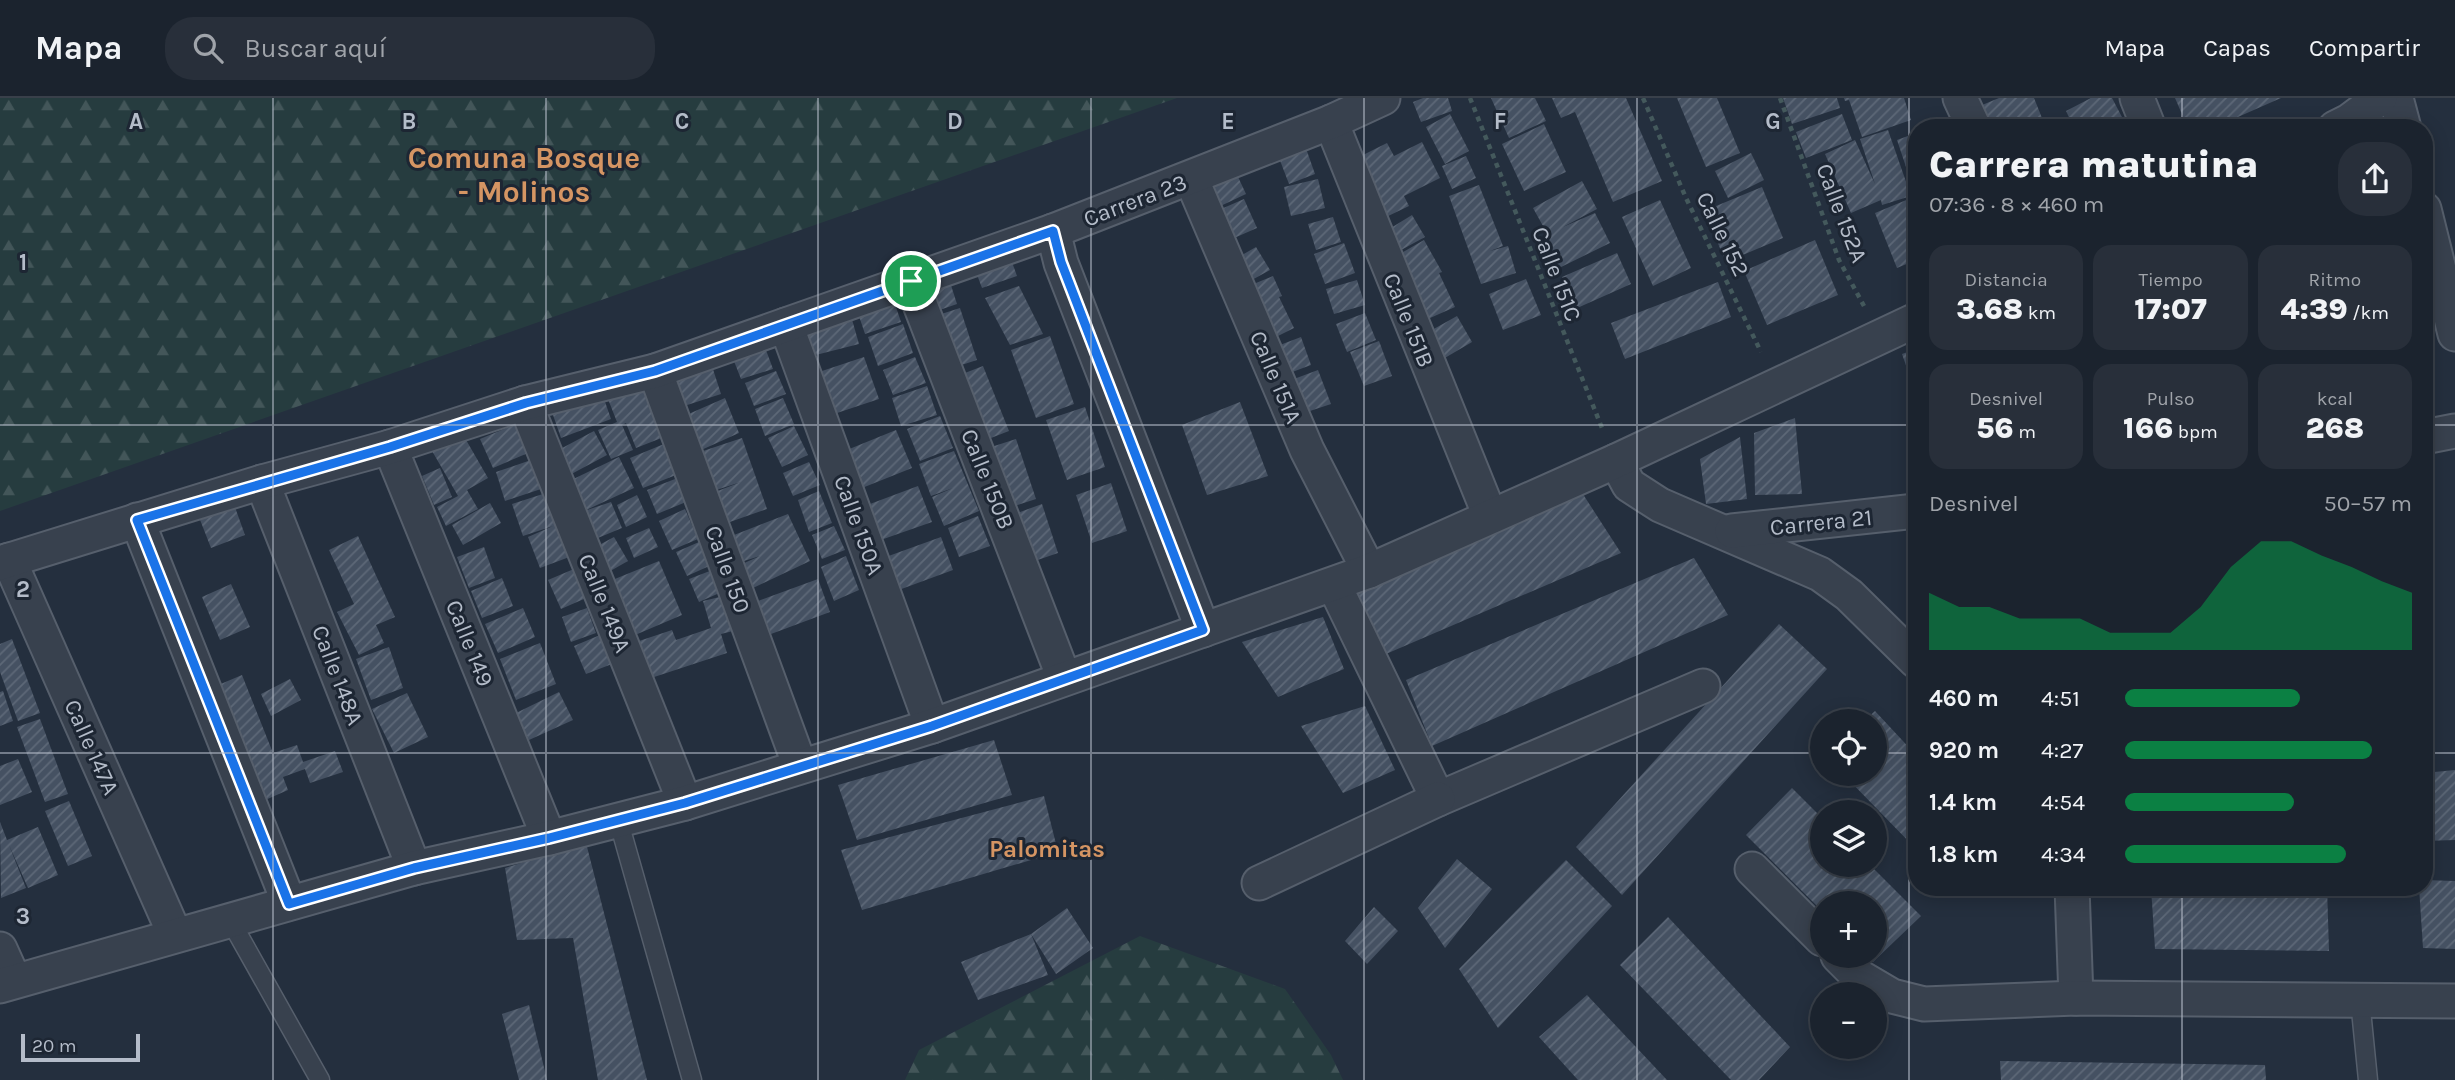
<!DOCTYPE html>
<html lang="es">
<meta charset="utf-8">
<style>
body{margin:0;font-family:Karla,sans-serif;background:#282f3a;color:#f1f3f6;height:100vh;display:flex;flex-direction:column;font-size:26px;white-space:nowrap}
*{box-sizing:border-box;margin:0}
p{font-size:23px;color:#a0a4aa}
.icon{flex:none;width:38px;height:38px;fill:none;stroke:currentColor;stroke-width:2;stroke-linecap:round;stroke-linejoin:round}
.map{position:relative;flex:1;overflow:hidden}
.drawer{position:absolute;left:1908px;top:21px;width:525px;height:777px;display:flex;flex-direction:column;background:#1b232e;border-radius:28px;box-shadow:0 4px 18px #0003,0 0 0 2px #39404a}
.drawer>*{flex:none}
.controls{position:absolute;left:1810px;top:611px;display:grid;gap:14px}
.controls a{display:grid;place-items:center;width:77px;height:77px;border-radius:50%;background:#1b232e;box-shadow:0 4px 18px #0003,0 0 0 2px #39404a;font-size:35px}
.scale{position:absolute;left:21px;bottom:18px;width:119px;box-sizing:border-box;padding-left:7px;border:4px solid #b4bcc9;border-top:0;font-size:19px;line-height:24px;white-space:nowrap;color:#b4bcc9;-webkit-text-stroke:5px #1d2633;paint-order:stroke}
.pin{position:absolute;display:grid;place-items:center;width:60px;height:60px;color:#fff;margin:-30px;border:4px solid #fff;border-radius:50%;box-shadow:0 2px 7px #0007}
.round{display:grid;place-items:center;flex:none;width:74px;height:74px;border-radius:28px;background:#282f3a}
.headline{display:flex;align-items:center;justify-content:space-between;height:119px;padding:0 21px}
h1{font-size:38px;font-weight:800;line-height:52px}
.figures{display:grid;grid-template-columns:repeat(3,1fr);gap:10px;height:119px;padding:7px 21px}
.figures div{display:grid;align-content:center;border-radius:18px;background:#282f3a;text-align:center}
.figures b{font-size:30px;font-weight:800}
.figures small{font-size:19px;font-weight:400}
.figures p{font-size:19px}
.chart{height:196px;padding:14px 21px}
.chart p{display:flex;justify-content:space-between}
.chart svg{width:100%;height:126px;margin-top:7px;fill:#0b8043;opacity:.7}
ul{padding:0 21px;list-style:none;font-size:23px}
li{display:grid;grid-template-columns:112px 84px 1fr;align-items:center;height:52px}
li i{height:18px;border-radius:9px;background:#0b8043}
header{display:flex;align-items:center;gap:42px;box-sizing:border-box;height:98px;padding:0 35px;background:#1b232e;border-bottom:2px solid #39404a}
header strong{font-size:33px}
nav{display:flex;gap:38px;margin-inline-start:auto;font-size:24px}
.search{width:490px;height:63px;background:#282f3a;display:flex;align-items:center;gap:18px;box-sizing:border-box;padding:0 24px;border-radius:28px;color:#a0a4aa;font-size:26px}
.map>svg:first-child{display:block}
.forest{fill:url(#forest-firs)}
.building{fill:url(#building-hatch)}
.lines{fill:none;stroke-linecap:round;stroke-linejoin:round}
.service-casing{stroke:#565f6c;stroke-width:21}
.minor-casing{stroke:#565f6c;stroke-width:37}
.path{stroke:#44595c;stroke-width:4.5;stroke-dasharray:5 5;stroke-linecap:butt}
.service{stroke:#38414e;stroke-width:18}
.minor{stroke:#38414e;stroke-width:33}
.route-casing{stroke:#fff;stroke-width:14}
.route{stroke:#1a73e8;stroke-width:9}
.grid{fill:none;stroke:#b4bcc9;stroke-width:2;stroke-opacity:0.55}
.labels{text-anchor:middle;stroke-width:6;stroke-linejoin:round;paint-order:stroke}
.street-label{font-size:23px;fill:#b4bcc9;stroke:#1d2633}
.neighbourhood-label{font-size:24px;font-weight:bold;fill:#d59563;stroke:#1d2633}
.district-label{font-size:30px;font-weight:bold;fill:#d59563;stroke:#1d2633}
.grid-label{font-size:23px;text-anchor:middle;font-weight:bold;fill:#b4bcc9;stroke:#1d2633;stroke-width:6;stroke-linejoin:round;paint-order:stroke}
</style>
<header>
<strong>Mapa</strong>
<div class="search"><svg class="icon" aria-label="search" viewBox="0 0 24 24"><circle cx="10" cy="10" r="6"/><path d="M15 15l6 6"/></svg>Buscar aquí</div>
<nav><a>Mapa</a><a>Capas</a><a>Compartir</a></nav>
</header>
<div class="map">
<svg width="2455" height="982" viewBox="0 0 2455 982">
<defs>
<pattern id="forest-firs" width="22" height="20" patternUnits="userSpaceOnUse" patternTransform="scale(1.75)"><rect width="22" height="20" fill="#263c3f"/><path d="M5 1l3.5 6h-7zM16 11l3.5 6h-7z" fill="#435659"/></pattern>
<pattern id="building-hatch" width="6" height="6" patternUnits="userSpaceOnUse" patternTransform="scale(1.75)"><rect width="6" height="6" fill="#455162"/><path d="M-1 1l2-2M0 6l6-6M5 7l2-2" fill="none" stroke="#5d6877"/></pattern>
</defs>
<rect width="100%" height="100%" fill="#242f3e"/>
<!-- forest -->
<g class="forest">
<polygon points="0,0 1177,0 0,413"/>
<polygon points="1140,838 1285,891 1331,957 1343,982 905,982 919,952"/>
</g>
<!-- building -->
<g class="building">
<polygon points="1423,0 1448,0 1452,13 1421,24 1413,4"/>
<polygon points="1491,0 1535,0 1546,23 1509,40"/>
<polygon points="1552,0 1626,0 1662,83 1613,104 1575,14 1561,20"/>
<polygon points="1677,0 1717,0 1740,55 1706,69"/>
<polygon points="1783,0 1837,0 1840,10 1792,26"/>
<polygon points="1844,0 1904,0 1911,22 1862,39 1849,2 1845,3"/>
<polygon points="1999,0 2034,0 2046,30 1983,30 1975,10"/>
<polygon points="2091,0 2112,0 2123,21 2107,30 2074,30 2066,13"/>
<polygon points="2175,0 2281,0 2213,30 2188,30"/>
<polygon points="1450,16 1469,53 1445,66 1426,29"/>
<polygon points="1842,16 1852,42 1806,60 1796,34"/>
<polygon points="1544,26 1566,74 1524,93 1502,46"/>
<polygon points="1888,32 1911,98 1882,107 1881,102 1851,115 1825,56 1855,42 1875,86 1860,41"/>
<polygon points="1916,35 1916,79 1910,81 1897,42"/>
<polygon points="1303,42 1315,76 1289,86 1276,52"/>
<polygon points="1422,44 1440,80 1404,98 1409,108 1382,121 1353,62 1387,45 1394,58"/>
<polygon points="1751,55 1764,82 1728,100 1715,73"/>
<polygon points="1466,58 1476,80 1452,91 1442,68"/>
<polygon points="1232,66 1246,96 1212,112 1197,83"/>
<polygon points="1318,81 1325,110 1291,118 1284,89"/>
<polygon points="1582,83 1597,111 1563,129 1595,115 1610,145 1559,170 1543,139 1548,137 1533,110"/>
<polygon points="1479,87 1503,148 1490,153 1508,148 1516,175 1481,186 1449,98"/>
<polygon points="1762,89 1783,140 1726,164 1704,113"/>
<polygon points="1916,98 1916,162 1897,170 1875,115"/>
<polygon points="1244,101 1257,130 1225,144 1212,115"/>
<polygon points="1660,102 1691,170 1653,188 1622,119"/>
<polygon points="1412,117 1425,139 1392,157 1381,136"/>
<polygon points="1333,119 1341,144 1316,152 1308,126"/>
<polygon points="1424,142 1442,174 1439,175 1455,209 1421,224 1391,161"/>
<polygon points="1815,142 1838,197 1767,227 1744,173"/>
<polygon points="1344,145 1355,175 1325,186 1314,156"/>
<polygon points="1256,149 1270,172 1241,188 1228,165"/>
<polygon points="1008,153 1017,178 982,190 973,166"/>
<polygon points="1617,155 1631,186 1575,211 1562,179"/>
<polygon points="948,178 957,206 928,216 919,188"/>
<polygon points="1273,178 1282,198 1279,199 1294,230 1268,243 1246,189"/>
<polygon points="1526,181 1541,217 1503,232 1489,196"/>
<polygon points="1357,182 1365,207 1334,216 1326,191"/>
<polygon points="1718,184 1731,219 1625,261 1611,225"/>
<polygon points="1019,188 1043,236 1010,247 985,200"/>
<polygon points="891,194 901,224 865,236 855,206"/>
<polygon points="960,210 977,262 949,271 932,219"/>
<polygon points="1365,215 1376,242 1347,254 1336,226"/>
<polygon points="851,218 859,246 804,260 796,233"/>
<polygon points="1457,218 1472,244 1438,264 1423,237"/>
<polygon points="903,226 913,255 878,268 868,239"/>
<polygon points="1050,238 1074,306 1036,320 1011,252"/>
<polygon points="1301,239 1311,267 1279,279 1269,251"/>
<polygon points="1379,243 1392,278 1364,288 1350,254"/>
<polygon points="763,244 773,271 741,281 730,253"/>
<polygon points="1916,251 1916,296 1902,256"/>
<polygon points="864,259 879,301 828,318 813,276"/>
<polygon points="915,259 926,285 893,297 883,272"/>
<polygon points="710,262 721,296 678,310 667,276"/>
<polygon points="983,268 1009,333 978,345 952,280"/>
<polygon points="1318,272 1331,306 1298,317 1286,284"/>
<polygon points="776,273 786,296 754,308 745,285"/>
<polygon points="642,283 664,339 636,350 626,325 622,327 633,352 611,361 598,332 617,324 606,296"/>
<polygon points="927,288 937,317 901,328 892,300"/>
<polygon points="603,298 611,321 561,340 553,317"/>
<polygon points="725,300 739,335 699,353 684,318"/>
<polygon points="783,300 794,326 765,338 755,311"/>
<polygon points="1240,304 1268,378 1207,397 1182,327"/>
<polygon points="1085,309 1105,369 1067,382 1046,322"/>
<polygon points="940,318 953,350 920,363 907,331"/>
<polygon points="1795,320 1802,396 1755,397 1754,335"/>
<polygon points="516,326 528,355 493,370 480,341"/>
<polygon points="458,328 488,380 467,392 478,411 446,428 437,409 458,398 428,346"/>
<polygon points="794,328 808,357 782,369 768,340"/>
<polygon points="896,332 912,370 857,392 842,354"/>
<polygon points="594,333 607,357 564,380 551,356"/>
<polygon points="1740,339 1747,401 1706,406 1700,361"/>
<polygon points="742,340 767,411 727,425 715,394 741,384 710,394 697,355"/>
<polygon points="1016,341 1036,401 1005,411 985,351"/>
<polygon points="664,346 676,377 643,390 630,360"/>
<polygon points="954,353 979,413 944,428 932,399 953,390 931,398 919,366"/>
<polygon points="619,359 634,390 584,413 611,404 622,430 593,442 561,387"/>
<polygon points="531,362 541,391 505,403 496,374"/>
<polygon points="809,364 820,387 793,398 783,375"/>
<polygon points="440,370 452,399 434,407 422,378"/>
<polygon points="675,381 686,404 657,416 647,392"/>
<polygon points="1111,385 1127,433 1092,445 1076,397"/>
<polygon points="918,388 932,424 875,444 862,409"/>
<polygon points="1579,390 1621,455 1379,559 1344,496"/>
<polygon points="819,393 832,425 809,434 798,402"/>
<polygon points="546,395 572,458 540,470 528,439 553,428 523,438 512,406"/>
<polygon points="637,397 647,419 626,429 617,407"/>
<polygon points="232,401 245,437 211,450 197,414"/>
<polygon points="490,405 501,425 463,447 452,427"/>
<polygon points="1042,406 1058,455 1026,466 1009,418"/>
<polygon points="685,411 698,441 672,452 659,423"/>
<polygon points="788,416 810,463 753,490 742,466 760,458 744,463 734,437"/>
<polygon points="978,418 990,448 959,459 948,430"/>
<polygon points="834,428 845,452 822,461 812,437"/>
<polygon points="649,430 658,449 634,460 626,440"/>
<polygon points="358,438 395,519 376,527 384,545 359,557 337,514 354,506 329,452"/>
<polygon points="614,439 628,463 605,476 590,452"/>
<polygon points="941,439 953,472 896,493 883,460"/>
<polygon points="706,441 716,465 687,478 676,454"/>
<polygon points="484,449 495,480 469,490 457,459"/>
<polygon points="846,458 859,492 834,503 821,469"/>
<polygon points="1694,460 1728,517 1432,648 1406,582"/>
<polygon points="659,463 682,517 628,540 605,485"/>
<polygon points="581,468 593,497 561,511 548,482"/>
<polygon points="715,471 724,493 699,504 689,481"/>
<polygon points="502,480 513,508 482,520 471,493"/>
<polygon points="818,481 830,514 771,536 758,503"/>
<polygon points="231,486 250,529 220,542 202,499"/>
<polygon points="728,497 737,532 721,536 727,555 645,582 633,545 672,532 676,542 711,530 703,503"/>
<polygon points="523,510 535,539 498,555 485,526"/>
<polygon points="587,510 596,535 571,544 562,519"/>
<polygon points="1323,519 1344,571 1278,599 1242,544"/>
<polygon points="1779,526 1827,571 1622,797 1576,749"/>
<polygon points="600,537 612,566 586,576 574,548"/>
<polygon points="12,541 40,615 18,623 0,574 0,546"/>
<polygon points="540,545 556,586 516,602 500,561"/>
<polygon points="389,549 403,590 371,602 356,561"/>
<polygon points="242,577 273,655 297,647 303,664 335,653 343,674 310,685 305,671 283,679 288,692 263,703 216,588"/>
<polygon points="290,581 301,602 271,618 261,596"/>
<polygon points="3,593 13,623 0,628 0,594"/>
<polygon points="559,594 573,622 529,642 516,615"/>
<polygon points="407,595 428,639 394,655 372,611"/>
<polygon points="1365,608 1395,672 1343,695 1301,628"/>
<polygon points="1875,613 1916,657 1916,751 1843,676 1874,676 1874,623 1864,623"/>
<polygon points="40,621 68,696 45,704 17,629"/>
<polygon points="994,642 1012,697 857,742 838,687"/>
<polygon points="18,661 32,694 0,707 0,668"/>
<polygon points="2455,672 2455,742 2424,743 2424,675"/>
<polygon points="1792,690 1822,720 1822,766 1869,766 1921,818 1873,864 1866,858 1874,858 1874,805 1822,805 1822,813 1746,737"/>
<polygon points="1044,698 1058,754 862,812 841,752"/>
<polygon points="69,703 92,758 68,768 45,713"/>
<polygon points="0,724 7,742 38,729 58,777 28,790 9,747 26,790 1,800"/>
<polygon points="586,745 647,982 598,982 573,840 517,842 505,770"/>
<polygon points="1457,761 1492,791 1445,850 1418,810"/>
<polygon points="1566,762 1612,808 1498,930 1459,871"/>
<polygon points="2424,782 2455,783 2455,851 2423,850 2419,789 2424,789"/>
<polygon points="2151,789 2327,789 2329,853 2155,851"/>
<polygon points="1374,809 1398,833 1367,866 1345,843"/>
<polygon points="1067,810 1093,850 1056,876 1031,836 1048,877 978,902 961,864 1031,836"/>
<polygon points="1668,819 1790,949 1759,982 1731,982 1620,867"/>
<polygon points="1587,897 1667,982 1578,982 1539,939"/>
<polygon points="529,907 547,982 519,982 502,916"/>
<polygon points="2000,963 2265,967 2266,982 2001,982"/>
</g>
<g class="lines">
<defs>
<g id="service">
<polyline points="618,721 692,982"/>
<polyline points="230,822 320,982"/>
<polyline points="2360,902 2368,982"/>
</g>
<g id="minor">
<polyline points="1960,0 1974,30"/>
<polyline points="2137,0 2149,30"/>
<polyline points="2396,0 2404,30"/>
<polyline points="1331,24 1490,418"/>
<polyline points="2335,30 2349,23 2380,0"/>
<polyline points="1191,80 1307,352 1369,473"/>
<polyline points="2424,111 2455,236"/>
<polyline points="1053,133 1061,165 1203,532"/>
<polyline points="911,183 1064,580"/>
<polyline points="786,227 932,628"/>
<polyline points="655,273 800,668"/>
<polyline points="525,305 685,705"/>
<polyline points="2424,339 2455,333"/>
<polyline points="390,349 549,740"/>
<polyline points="1616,363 1629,387 1660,407 1820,476 1849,497 1916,563"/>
<polyline points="262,384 414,770"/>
<polyline points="137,422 289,805"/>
<polyline points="1732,433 1916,413"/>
<polyline points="9,462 175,837"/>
<polyline points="0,465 262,384 390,349 525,305 655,273 1053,133 1331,24 1383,0"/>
<polyline points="1334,487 1438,701 1703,588"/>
<polyline points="1752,771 1822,841"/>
<polyline points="1259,785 1438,701"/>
<polyline points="2072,789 2076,900"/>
<polyline points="0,851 14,882"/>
<polyline points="1838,858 1858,878 1892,898 1924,906 2076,900 2455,903"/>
<polyline points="0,888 414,770 549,740 685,705 932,628 1369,473 1616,363 1916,222"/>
</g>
</defs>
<!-- service casing -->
<use href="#service" class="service-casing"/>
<!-- minor casing -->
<use href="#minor" class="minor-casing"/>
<!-- path -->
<g class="path">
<polyline points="1470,0 1602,330"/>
<polyline points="1643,0 1686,100 1761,254"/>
<polyline points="1780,0 1839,162 1864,208"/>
</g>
<!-- service -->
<use href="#service" class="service"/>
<!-- minor -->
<use href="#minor" class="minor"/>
</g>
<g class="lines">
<defs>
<polygon id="route" points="1053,133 1061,164 1203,532 932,628 685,705 549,740 414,770 289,806 137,422 390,349 526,305 655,273"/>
</defs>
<!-- route casing -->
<use href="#route" class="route-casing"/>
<!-- route -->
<use href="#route" class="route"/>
</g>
<!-- grid -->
<path class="grid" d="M273 0V982M546 0V982M818 0V982M1091 0V982M1364 0V982M1637 0V982M1909 0V982M2182 0V30M0 327H1916M2424 327H2455M0 655H1822M1874 655H1916M2424 655H2455M2182 789V982"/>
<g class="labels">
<!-- street labels -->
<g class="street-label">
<text transform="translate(1135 102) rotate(-21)" y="8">Carrera 23</text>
<text transform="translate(1842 115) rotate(69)" y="8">Calle 152A</text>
<text transform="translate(1723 136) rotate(64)" y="8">Calle 152</text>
<text transform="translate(1557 176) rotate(69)" y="8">Calle 151C</text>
<text transform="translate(1409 222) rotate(68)" y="8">Calle 151B</text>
<text transform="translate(1276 279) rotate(67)" y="8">Calle 151A</text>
<text transform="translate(988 381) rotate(68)" y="8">Calle 150B</text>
<text transform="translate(1821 424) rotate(-6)" y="8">Carrera 21</text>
<text transform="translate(859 427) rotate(70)" y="8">Calle 150A</text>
<text transform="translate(728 471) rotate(70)" y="8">Calle 150</text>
<text transform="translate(605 505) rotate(68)" y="8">Calle 149A</text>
<text transform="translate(470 545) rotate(68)" y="8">Calle 149</text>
<text transform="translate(338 577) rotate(69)" y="8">Calle 148A</text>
<text transform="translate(92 649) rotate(66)" y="8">Calle 147A</text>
</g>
<!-- neighbourhood labels -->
<g class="neighbourhood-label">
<text x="1047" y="759">Palomitas</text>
</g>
<!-- district labels -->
<g class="district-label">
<text x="524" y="70">Comuna Bosque<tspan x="524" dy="34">- Molinos</tspan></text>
</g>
</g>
<g class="grid-label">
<text x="136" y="31">A</text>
<text x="409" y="31">B</text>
<text x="682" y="31">C</text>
<text x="955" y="31">D</text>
<text x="1228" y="31">E</text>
<text x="1500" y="31">F</text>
<text x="1773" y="31">G</text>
<text x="23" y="172">1</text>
<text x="23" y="499">2</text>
<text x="23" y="826">3</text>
</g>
</svg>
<div class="controls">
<a><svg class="icon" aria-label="locate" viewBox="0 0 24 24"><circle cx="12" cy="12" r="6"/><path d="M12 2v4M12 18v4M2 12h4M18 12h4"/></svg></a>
<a><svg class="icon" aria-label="layers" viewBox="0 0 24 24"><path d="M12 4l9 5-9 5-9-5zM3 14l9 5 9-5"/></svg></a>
<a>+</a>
<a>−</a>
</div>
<div class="scale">20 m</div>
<div class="pin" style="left:911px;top:183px;background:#1e9e55"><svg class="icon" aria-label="arrive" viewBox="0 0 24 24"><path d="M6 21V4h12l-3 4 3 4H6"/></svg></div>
<section class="drawer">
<div class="headline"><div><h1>Carrera matutina</h1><p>07:36 · 8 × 460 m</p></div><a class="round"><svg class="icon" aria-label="share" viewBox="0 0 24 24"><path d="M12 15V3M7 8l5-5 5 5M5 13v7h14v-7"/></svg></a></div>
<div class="figures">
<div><p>Distancia</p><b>3.68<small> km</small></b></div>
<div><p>Tiempo</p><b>17:07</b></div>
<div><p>Ritmo</p><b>4:39<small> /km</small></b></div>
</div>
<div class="figures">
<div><p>Desnivel</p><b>56<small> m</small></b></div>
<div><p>Pulso</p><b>166<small> bpm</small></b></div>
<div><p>kcal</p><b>268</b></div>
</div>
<div class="chart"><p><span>Desnivel</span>50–57 m</p>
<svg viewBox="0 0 160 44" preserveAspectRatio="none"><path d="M0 44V24L10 29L20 29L30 33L40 33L50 33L60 38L70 38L80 38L90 29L100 15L110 6L120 6L130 11L140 15L150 20L160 24V44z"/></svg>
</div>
<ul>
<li><b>460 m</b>4:51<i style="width:61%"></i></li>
<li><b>920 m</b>4:27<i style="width:86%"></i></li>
<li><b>1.4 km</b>4:54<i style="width:59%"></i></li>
<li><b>1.8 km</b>4:34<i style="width:77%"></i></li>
</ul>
</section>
</div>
